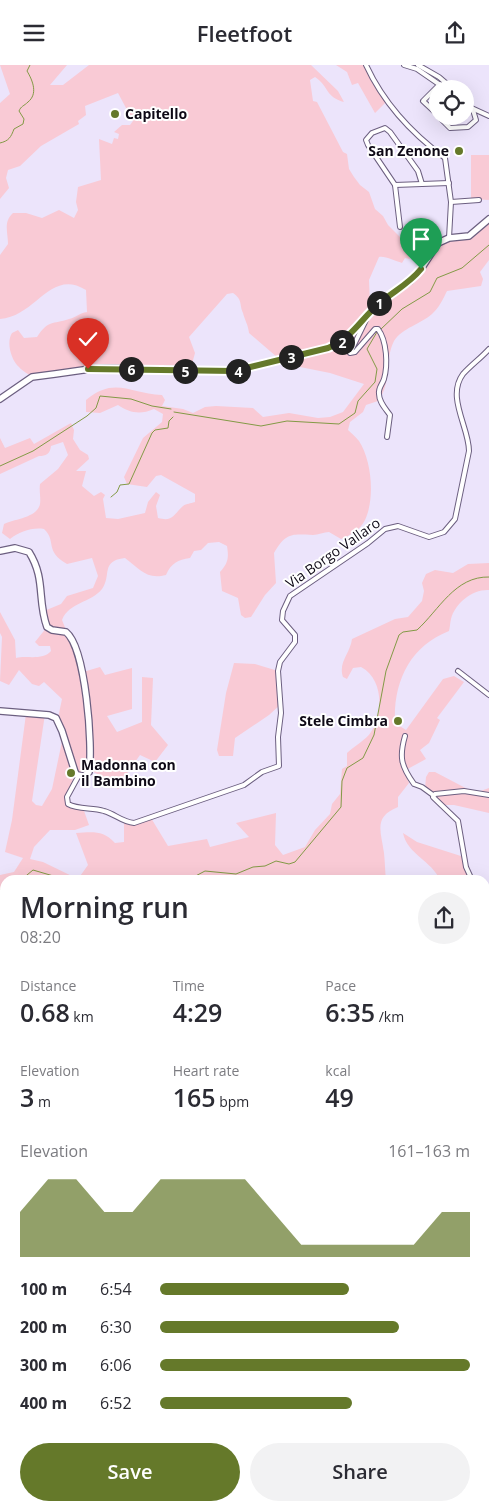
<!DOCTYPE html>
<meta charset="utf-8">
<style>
body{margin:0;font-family:"Open Sans",sans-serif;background:#f2f2f3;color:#2b2b33;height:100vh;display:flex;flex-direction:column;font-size:19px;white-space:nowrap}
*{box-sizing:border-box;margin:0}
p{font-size:16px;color:#7c7c81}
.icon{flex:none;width:28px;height:28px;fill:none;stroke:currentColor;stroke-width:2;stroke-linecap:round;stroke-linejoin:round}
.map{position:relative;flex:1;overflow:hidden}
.side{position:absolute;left:0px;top:810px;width:490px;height:636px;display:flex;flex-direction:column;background:#fff;border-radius:15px 15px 0 0;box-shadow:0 5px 20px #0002}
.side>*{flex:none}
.controls{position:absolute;left:429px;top:15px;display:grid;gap:10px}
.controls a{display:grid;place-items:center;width:45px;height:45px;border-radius:50%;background:#fff;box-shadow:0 5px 20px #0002;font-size:25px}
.pin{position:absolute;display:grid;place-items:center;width:42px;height:42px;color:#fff;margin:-51px -21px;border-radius:50% 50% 50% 0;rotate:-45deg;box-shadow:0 0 5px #0007}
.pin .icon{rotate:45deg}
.km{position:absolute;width:25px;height:25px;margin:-12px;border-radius:50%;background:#222;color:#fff;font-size:14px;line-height:25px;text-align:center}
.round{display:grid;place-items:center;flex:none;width:52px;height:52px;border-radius:26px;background:#f2f2f3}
.overview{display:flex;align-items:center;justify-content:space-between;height:85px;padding:0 20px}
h1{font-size:28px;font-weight:600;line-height:38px}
.stats{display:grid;grid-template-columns:repeat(3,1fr);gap:8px;height:85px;padding:5px 20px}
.stats div{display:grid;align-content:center}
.stats b{font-size:25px;font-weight:600}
.stats small{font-size:14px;font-weight:400}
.stats p{font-size:14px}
.chart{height:140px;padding:10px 20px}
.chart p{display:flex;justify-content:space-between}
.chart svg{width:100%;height:90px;margin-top:5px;fill:#65792a;opacity:.7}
.button{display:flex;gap:10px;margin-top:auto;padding:10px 20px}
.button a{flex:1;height:58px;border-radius:30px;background:#65792a;color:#fff;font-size:20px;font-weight:600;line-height:58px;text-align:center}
.button a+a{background:#f2f2f3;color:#2b2b33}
ul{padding:0 20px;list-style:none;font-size:16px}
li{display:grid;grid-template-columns:80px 60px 1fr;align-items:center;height:38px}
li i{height:12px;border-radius:6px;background:#65792a}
header{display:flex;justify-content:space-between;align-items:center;height:65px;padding:0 20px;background:#fff;font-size:22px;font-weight:600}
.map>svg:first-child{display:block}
.green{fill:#f9cad5}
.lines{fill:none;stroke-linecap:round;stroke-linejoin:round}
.stream{stroke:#839a46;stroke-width:1}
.street-casing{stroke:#6c5f80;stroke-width:6}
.secondary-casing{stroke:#6c5f80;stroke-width:8}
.street{stroke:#fff;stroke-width:4}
.secondary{stroke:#fff;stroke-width:5.5}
.route-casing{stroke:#fff;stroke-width:10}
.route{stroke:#65792a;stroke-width:6}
.poi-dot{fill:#65792a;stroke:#fff;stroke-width:2}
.labels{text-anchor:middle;stroke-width:4;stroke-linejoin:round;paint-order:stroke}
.poi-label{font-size:14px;font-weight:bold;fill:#0e0916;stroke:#fff;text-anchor:start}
.street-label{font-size:14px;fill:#0e0916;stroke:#fff}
</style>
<header><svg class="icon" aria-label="menu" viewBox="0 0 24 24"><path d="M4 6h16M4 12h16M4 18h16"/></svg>Fleetfoot<svg class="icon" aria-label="share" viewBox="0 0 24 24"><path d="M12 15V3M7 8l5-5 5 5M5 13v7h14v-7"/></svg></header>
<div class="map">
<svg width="489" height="1446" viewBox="0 0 489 1446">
<rect width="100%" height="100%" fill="#ece4fb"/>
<!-- green -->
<g class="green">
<path d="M0 0H67L50 20H63L89 0H311L338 26 344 37C325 32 329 21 315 12L310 15 313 36 317 37 343 87 347 89 349 104 354 112 360 120 369 127 375 144 383 151 388 160 405 177 410 194 405 193 402 198C395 196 386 191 379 192L369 215 370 240 367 249 410 216 438 178 465 172 489 154V195L480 207 483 214 481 221 447 226C443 234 439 243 432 249 421 259 402 263 394 276 384 296 392 319 378 336L366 340 363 347 350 357 348 365C352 369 356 372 359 376 372 396 375 434 365 455 360 465 351 470 341 474L329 467C324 467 318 470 313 470 292 469 286 467 274 488L276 518 265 530 251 552 245 553 241 550 238 533 222 526 220 507C228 498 229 493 227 481L219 477 208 478 201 485 194 486 190 493C178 495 171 498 166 510 146 515 140 504 125 493 100 496 112 510 102 524 91 538 69 537 62 555L83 607 100 602 105 610 132 603V644L107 651 117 667 142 657V612L153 613 151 660 168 680 155 697 140 690 121 717 123 719 118 724 108 715 90 705 80 709 76 705 67 732 68 739 83 743 89 760 75 765H50L34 782 30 794 43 797 78 814 88 800 76 768C93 767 103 765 115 778L124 777V756L131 757 151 753 168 781 207 774 210 782 249 772 236 758 276 748 275 780 283 790 305 782 315 765 330 749 332 739 340 729 342 704 347 701V688C354 681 366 675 371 667 384 648 383 613 361 602L353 603 347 614 343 612C338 597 350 589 352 574L395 554 408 552 422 536 424 526 422 518 426 509 435 505 453 508 468 499 489 498V525C473 524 455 538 451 554 450 558 450 562 449 566 410 581 393 617 395 658L406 665 443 614 454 611 464 617 437 653 440 655 429 678 420 685 426 694 404 706 409 718 398 732V742C373 752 381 766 384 788 385 797 385 806 386 815H5V897L0 900V810L14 807 23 793 5 787 12 755 26 649H45L32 736 36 740 42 741 52 724 64 667 58 653 62 634 44 617 39 621 32 619 19 605 9 620 0 616 2 572 0 568V547L15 575 16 593C26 590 43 596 51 586L50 581H39L35 577 47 562 44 546 61 539 67 531 93 523 98 511 92 493 67 499C44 486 57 476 44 464 32 462 19 467 10 474L2 468 4 459C14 454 37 453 40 439 41 433 39 426 40 419L58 404 68 390 63 377 51 381C50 389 46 391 39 391L0 409V373L5 383 30 373 34 379 71 358 74 365 73 374 80 385 88 390 89 394 76 406H86L82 421 94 431 101 427 105 430 103 434 106 453 118 454 145 448 148 437 156 427 160 430 156 441 158 453C173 457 173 450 183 441 187 438 190 439 195 437V429L161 410 156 411 147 422 127 419 124 412 143 373 162 357 163 349 154 344C140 350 130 348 118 340L100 348 86 347V335C115 311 130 329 162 330L165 335 162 341 183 344 193 348 205 342 216 341 253 343 263 352 289 348 318 353 330 352 343 347 364 319 330 308 285 299 249 268C248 259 245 256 243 248 239 239 243 235 233 228L227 229 189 272 195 288 190 306 97 303 32 312C28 308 23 307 19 302 11 295 6 277 12 268L18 265 24 273 37 272C49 254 52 260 69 254 77 252 79 248 87 247L86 225C50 203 37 251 0 254V190L8 179C8 167 3 157 13 148H26L42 153 59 145 74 153 78 145 76 137 78 122 101 115 99 74 112 79 114 73 118 74 119 69 114 67 122 60H130L133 56 118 28 85 41 86 50 78 56 79 59 41 81 20 101 8 105 6 113 9 123 0 134V38L10 29Z"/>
<polygon points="336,0 365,0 386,37 375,48 358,18 352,20 347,7"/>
<polygon points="471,90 489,90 489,135 471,134"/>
<polygon points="234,598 255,599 278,606 281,639 269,650 235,673 233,691 219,691 217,685 226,628"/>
<polygon points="429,707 435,707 475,728 489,723 489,748 454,740 442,740 425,723 426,712"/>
<path d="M403 768 417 777 464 792 465 801 472 815H440C432 796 407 789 403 768Z"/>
<polygon points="489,858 489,1304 485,1305 485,861"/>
<polygon points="0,1015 5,1015 5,1246 4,1242 0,1241"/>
<polygon points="5,1286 5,1343 0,1347 0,1289"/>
<polygon points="485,1338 487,1340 489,1340 489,1446 224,1446 226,1441 485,1441"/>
<polygon points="5,1417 5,1441 36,1441 32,1446 0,1446 0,1418"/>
<polygon points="60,1441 196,1441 197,1446 63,1446"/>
</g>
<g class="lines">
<!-- stream -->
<g class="stream">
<path d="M0 78C9 76 11 72 14 64L23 59 24 54 19 46C21 41 24 41 28 37 38 29 33 16 27 6L30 0"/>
<polyline points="380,265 402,244 430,227 437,213 462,203 489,180"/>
<polyline points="174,347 261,361 287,356 339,359 355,348 358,336 375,317 377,304 367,284 377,267"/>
<polyline points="0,401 33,386 87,351 96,343 100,331 131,334 152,341 171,344"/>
<polyline points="111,432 117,427 120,420 129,419 152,368 155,365 168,363 169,356 173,352"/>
<polyline points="21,815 33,805 67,815"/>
<path d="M188 815 205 806 236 809 253 802 265 801 276 796 289 799 295 797 341 742 342 716 347 703 363 693 374 670 386 606 399 570 403 567 417 565C439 545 455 511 489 512"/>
<polyline points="0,825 5,824"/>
<polyline points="0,1300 5,1299"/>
<polyline points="418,1441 421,1446"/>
</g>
<defs>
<g id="street">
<path d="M366 0C384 39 411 68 445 93L451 137 449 173"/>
<polyline points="404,0 417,4 446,24"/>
<polyline points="418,0 439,12 453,24"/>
<polyline points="465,40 489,51"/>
<polyline points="438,50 423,36 440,19"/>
<polyline points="438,51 450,63 468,62 476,55 473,45"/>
<polyline points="395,120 449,118"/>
<polyline points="451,137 479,135"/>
<polyline points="400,162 395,120 368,80 366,75 372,68 385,63 390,67 418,106 422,119"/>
<path d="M366 255 350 288 355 287 375 264H378C387 276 388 300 384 314 382 320 378 323 379 329 379 337 385 343 390 350L387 372"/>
<polyline points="458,606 489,630"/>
<path d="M405 671C399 692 401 701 414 719L422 722 433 730"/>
<path d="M79 710 67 732 68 739C79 745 92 742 104 746 115 749 122 757 134 758L244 720 262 707 279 701 278 672 281 648 278 606 280 597 295 577V570L282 555 283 546 290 531 368 478 385 464 398 461 429 472 444 467 455 454 469 386C469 362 446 332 463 309 471 300 481 293 489 284"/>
<polyline points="472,815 466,802 458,756 433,732 435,729 464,726 489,730"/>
<polyline points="485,833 489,838"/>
<polyline points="485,878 489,876"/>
<polyline points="0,1351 5,1344"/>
<polyline points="290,1441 292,1446"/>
</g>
<g id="secondary">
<polyline points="0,334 32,312 55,309 97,303 234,306 328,283 342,277 381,237 410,216 421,204 438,178 449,173 469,171 489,154"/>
<path d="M0 486 15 483 29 487C46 514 37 535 47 562L52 565 66 567C86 583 93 682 89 707L84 711 77 710 75 707 62 666 56 653 49 650 0 646"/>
<polyline points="485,1304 489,1303"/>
<polyline points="308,1446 308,1441"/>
</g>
</defs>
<!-- street casing -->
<use href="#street" class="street-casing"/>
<!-- secondary casing -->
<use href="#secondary" class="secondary-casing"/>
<!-- street -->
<use href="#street" class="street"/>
<!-- secondary -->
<use href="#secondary" class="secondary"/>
</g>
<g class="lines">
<defs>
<path id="route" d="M88 304 234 306 328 283C353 273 361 253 381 237 394 226 410 218 421 204"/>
</defs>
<!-- route casing -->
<use href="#route" class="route-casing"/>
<!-- route -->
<use href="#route" class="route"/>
</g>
<!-- markers -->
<g class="poi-dot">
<circle cx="115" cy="49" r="5"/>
<circle cx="459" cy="86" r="5"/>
<circle cx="398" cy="656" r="5"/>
<circle cx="71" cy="708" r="5"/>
</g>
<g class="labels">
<!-- poi labels -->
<g class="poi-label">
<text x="125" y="54">Capitello</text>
<text x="449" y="91" text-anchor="end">San Zenone</text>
<text x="388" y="661" text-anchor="end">Stele Cimbra</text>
<text x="81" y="705">Madonna con<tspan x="81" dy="16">il Bambino</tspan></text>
</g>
<!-- street labels -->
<g class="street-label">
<text transform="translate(333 488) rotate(-35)" y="5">Via Borgo Vallaro</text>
</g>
</g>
</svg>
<div class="controls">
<a><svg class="icon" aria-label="locate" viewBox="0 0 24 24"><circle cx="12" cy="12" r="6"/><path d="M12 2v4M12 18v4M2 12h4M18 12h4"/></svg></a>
</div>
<div class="pin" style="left:421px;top:204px;background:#1e9e55"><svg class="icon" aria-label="arrive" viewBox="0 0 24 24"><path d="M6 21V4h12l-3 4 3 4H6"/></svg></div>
<div class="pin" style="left:88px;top:304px;background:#d93025"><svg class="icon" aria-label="check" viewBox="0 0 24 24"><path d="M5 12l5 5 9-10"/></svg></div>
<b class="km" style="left:379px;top:238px">1</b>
<b class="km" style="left:342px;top:277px">2</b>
<b class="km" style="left:291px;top:292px">3</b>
<b class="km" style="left:238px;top:306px">4</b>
<b class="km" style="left:185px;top:306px">5</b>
<b class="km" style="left:131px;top:304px">6</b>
<section class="side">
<div class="overview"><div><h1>Morning run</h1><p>08:20</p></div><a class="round"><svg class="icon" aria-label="share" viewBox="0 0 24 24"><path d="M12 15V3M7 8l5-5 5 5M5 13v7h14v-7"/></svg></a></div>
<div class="stats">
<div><p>Distance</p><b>0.68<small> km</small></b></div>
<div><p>Time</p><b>4:29</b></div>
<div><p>Pace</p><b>6:35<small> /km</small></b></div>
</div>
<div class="stats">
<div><p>Elevation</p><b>3<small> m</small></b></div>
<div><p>Heart rate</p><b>165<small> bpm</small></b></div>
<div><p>kcal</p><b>49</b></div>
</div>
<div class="chart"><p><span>Elevation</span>161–163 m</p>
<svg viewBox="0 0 160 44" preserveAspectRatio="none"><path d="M0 44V22L10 6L20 6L30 22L40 22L50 6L60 6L70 6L80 6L90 22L100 38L110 38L120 38L130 38L140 38L150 22L160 22V44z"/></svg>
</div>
<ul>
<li><b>100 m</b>6:54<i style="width:61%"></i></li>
<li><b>200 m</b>6:30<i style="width:77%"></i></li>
<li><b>300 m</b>6:06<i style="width:100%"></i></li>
<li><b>400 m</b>6:52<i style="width:62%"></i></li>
</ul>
<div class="button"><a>Save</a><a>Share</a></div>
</section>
</div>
